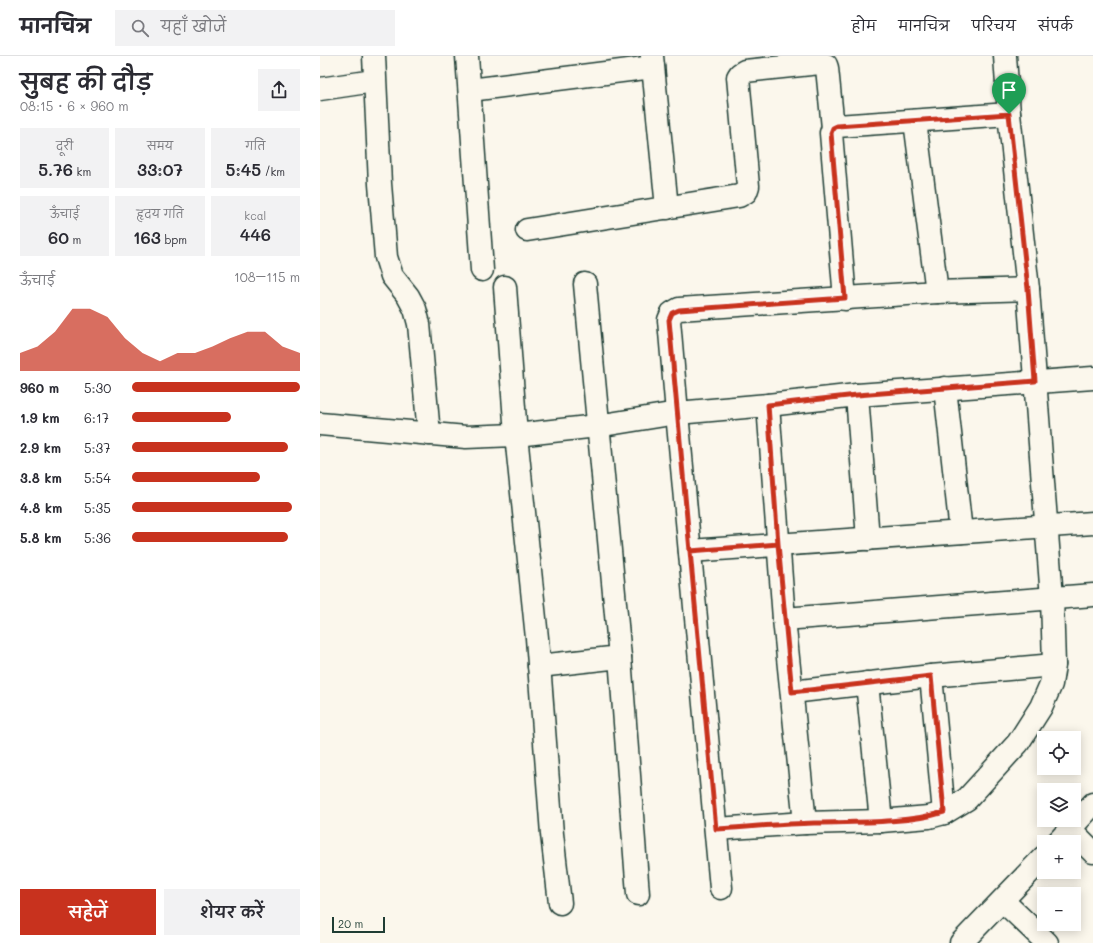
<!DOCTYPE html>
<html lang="hi">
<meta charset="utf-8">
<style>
body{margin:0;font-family:Mali,"Playpen Sans Deva",sans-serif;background:#f2f2f3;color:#2b2b33;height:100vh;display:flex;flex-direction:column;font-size:15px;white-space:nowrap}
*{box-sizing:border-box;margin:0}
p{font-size:13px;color:#7c7c81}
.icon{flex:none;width:22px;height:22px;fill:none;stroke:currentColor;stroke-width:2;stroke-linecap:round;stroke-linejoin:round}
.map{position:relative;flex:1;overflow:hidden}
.sheet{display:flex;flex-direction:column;background:#fff;width:320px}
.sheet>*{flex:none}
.buttons{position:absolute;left:717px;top:675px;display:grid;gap:8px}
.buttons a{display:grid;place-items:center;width:44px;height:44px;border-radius:0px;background:#fff;box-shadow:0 2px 10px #0003;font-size:20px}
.scale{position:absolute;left:12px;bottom:10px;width:53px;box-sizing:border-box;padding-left:4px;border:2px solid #1f3d34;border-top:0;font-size:11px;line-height:14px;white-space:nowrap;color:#1f3d34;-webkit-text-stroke:3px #fbf7ec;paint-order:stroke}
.pin{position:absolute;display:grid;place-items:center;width:34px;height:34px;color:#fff;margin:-41px -17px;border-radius:50% 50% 50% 0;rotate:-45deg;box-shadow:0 0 4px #0007}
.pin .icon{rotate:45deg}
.round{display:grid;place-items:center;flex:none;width:42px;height:42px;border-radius:0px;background:#f2f2f3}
.head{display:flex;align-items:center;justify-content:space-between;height:68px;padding:0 20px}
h1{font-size:22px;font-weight:600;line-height:30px}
.stats{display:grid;grid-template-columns:repeat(3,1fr);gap:6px;height:68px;padding:4px 20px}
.stats div{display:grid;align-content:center;border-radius:0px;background:#f2f2f3;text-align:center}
.stats b{font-size:17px;font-weight:600}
.stats small{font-size:11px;font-weight:400}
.stats p{font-size:11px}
.chart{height:112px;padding:8px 20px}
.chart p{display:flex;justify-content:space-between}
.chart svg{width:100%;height:72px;margin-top:4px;fill:#c8321e;opacity:.7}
.button{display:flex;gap:8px;margin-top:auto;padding:8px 20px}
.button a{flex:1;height:46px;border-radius:0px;background:#c8321e;color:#fff;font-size:16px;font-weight:600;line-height:46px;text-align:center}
.button a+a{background:#f2f2f3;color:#2b2b33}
ul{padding:0 20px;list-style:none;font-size:13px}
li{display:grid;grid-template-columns:64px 48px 1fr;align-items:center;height:30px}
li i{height:10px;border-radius:5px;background:#c8321e}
header{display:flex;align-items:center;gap:24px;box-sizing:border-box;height:56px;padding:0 20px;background:#fff;border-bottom:1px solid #e1e1e2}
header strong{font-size:19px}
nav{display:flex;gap:22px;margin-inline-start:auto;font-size:14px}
.search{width:280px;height:36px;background:#f2f2f3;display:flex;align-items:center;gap:10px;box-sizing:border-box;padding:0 14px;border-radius:0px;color:#7c7c81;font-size:15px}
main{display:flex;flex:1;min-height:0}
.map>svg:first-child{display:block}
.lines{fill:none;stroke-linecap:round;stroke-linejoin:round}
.minor-casing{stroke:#1f3d34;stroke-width:25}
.minor{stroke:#fbf7ec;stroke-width:22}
.route-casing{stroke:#fff;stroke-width:8}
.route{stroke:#c8321e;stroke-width:5}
</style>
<header>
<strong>मानचित्र</strong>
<div class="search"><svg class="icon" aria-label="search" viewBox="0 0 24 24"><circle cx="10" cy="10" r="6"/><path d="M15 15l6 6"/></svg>यहाँ खोजें</div>
<nav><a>होम</a><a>मानचित्र</a><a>परिचय</a><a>संपर्क</a></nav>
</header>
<main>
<section class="sheet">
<div class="head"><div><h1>सुबह की दौड़</h1><p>08:15 · 6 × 960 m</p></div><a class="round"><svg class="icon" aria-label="share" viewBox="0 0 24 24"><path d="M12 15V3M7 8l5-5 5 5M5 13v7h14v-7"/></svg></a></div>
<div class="stats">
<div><p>दूरी</p><b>5.76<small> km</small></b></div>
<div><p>समय</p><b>33:07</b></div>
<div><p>गति</p><b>5:45<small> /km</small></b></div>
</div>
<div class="stats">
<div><p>ऊँचाई</p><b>60<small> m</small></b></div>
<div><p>हृदय गति</p><b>163<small> bpm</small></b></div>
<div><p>kcal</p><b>446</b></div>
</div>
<div class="chart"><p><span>ऊँचाई</span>108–115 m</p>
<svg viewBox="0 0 160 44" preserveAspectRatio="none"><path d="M0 44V33L10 29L20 20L30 6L40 6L50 11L60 24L70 33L80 38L90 33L100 33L110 29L120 24L130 20L140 20L150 29L160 33V44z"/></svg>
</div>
<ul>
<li><b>960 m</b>5:30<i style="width:100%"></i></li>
<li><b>1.9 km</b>6:17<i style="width:59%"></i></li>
<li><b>2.9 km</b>5:37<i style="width:93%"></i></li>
<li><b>3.8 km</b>5:54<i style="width:76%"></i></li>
<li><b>4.8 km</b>5:35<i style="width:95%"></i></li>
<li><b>5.8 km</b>5:36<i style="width:93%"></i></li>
</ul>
<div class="button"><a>सहेजें</a><a>शेयर करें</a></div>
</section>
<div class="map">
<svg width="773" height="887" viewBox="0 0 773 887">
<rect width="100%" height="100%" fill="#fbf7ec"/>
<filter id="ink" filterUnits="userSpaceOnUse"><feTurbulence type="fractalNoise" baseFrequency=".025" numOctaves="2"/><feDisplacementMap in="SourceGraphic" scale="8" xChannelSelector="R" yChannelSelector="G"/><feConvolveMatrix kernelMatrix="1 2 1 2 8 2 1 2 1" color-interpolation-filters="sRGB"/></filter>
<g filter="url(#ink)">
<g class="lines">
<defs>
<g id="minor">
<polyline points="54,0 60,128 66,201 72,220 88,240 95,253 99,268 109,378"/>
<polyline points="147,0 162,214"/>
<polyline points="332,0 347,152"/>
<polyline points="0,33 54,25"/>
<polyline points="150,34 333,11"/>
<polyline points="595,65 617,236"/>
<polyline points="207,174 419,140 426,136 428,130 418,21 420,18 425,15 500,7 506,9 507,12 513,72"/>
<polyline points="265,228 300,601 318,838"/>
<polyline points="185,231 196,379 217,582 232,778 240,847"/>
<polyline points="525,243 511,77 513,72 517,70 689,58"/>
<polyline points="625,332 641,476"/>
<polyline points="537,339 548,483"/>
<polyline points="448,349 464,563 485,767"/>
<polyline points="0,368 146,381 196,379 277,370 357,357 448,349 537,339 773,322"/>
<polyline points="370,495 773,467"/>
<polyline points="464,563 773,539"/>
<polyline points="219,610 300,601"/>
<polyline points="611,620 624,757"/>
<polyline points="547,627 561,765"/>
<polyline points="472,636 611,620 734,609"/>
<polyline points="396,773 485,767 561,765 609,761 624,757 647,743 698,687 721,651 731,628 734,609 732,542 708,233 689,58 685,0"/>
<polyline points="750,773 773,796"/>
<polyline points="738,786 773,748"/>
<polyline points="401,832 357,357 349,264 352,257 359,253 617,236 708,233"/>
<polyline points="683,845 727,887"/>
<polyline points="641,887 724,801"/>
</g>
</defs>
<!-- minor casing -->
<use href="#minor" class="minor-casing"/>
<!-- minor -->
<use href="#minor" class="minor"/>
</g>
</g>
<g class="lines" filter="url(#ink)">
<defs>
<path id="route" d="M689 58 517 70 513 72 511 77 525 242 359 254 352 257 349 264 370 495 458 488 472 636 611 620 624 756C586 768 534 766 494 767 461 768 428 771 396 773L370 495 458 488 448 349 537 339 715 325 708 233 689 58"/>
</defs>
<!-- route casing -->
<use href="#route" class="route-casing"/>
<!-- route -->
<use href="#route" class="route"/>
</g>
</svg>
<div class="buttons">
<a><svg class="icon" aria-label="locate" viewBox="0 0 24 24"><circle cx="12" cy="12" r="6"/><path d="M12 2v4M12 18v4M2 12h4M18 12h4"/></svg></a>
<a><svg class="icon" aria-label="layers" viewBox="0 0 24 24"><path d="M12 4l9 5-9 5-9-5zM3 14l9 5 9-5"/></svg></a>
<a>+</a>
<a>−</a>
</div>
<div class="scale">20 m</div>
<div class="pin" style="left:689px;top:58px;background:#1e9e55"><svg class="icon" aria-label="arrive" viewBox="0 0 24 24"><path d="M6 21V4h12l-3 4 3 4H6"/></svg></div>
</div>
</main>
